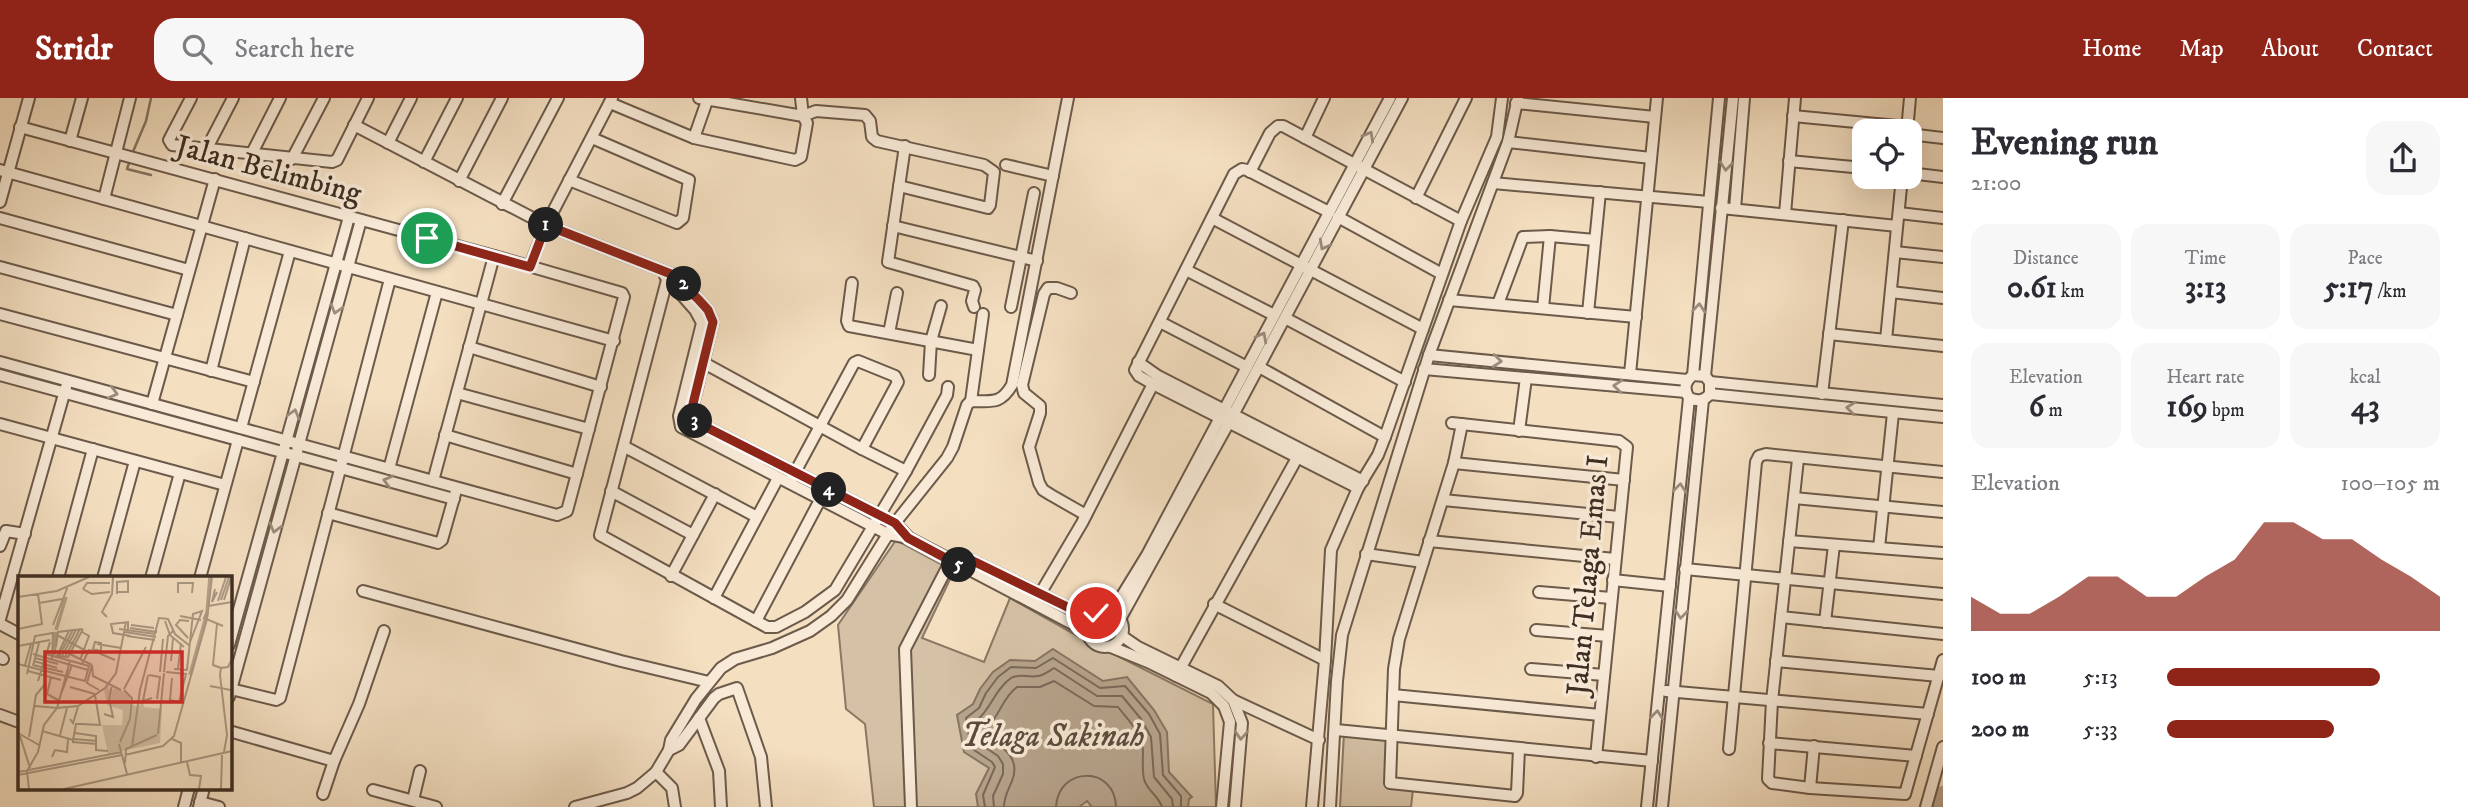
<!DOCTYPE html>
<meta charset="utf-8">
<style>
body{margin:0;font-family:"IM FELL DW Pica",serif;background:#f7f7f7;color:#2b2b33;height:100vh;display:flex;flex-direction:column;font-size:26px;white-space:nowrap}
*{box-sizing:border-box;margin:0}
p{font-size:23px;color:#7c7c81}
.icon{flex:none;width:38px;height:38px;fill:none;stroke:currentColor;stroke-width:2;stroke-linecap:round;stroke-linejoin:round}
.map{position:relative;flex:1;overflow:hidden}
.side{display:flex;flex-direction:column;background:#fff;width:525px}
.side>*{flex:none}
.buttons{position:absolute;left:1852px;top:21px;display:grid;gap:14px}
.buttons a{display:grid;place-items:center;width:70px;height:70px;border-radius:14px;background:#fff;box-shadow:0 7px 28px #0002;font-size:35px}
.pin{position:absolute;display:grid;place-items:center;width:60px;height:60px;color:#fff;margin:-30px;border:4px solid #fff;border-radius:50%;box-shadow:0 2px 7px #0007}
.km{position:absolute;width:35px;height:35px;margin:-18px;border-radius:50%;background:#222;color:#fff;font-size:19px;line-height:35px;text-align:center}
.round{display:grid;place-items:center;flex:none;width:74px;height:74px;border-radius:21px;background:#f7f7f7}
.summary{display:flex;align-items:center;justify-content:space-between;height:119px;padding:0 28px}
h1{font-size:38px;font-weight:700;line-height:52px}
.figures{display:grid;grid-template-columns:repeat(3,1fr);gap:10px;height:119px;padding:7px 28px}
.figures div{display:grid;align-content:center;border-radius:18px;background:#f7f7f7;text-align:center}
.figures b{font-size:30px;font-weight:700}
.figures small{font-size:19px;font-weight:400}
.figures p{font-size:19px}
.chart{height:196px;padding:14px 28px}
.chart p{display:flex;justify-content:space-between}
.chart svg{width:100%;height:126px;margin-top:7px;fill:#8f2418;opacity:.7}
ul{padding:0 28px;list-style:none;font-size:23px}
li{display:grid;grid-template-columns:112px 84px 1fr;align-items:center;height:52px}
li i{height:18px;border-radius:9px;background:#8f2418}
header{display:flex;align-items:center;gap:42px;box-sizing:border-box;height:98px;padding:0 35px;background:#8f2418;color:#fff}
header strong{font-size:33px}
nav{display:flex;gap:38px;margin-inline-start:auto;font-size:24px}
.search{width:490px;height:63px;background:#f7f7f7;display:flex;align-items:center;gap:18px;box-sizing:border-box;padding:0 24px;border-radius:21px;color:#7c7c81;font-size:26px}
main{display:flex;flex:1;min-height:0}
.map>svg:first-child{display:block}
.green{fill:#d5c1a6;stroke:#8a7864;stroke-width:2}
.water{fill:#b6a38b;stroke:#867461;stroke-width:2}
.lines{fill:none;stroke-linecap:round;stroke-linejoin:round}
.shore{stroke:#7a6857;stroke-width:2}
.stream{stroke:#867461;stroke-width:2.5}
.river{stroke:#b6a38b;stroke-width:18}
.minor-casing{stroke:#6c5a4a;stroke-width:14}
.minor{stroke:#f8ead7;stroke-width:10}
.oneway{stroke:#9b8c7d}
.route-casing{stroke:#fff;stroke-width:14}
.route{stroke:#8f2418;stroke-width:9}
.labels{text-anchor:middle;stroke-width:7;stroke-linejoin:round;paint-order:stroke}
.street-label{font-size:30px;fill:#3e2e23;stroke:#f8ead7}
.water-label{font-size:32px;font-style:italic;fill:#5c4b3d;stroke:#f8ead7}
.inset-river{fill:none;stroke:#b6a38b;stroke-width:3.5}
.inset-road{fill:none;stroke:#ab9882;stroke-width:2}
.view{fill:#d62828;fill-opacity:0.15;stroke:#d62828;stroke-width:3.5}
.inset-edge{fill:none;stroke:#3e2e23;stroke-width:3.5}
</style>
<header>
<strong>Stridr</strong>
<div class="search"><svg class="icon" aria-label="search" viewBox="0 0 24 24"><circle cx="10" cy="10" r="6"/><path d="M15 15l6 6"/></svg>Search here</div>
<nav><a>Home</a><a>Map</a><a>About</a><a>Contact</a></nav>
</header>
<main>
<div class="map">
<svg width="1943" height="709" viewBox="0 0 1943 709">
<rect width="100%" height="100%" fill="#f4dfc1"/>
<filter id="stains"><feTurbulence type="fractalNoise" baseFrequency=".00286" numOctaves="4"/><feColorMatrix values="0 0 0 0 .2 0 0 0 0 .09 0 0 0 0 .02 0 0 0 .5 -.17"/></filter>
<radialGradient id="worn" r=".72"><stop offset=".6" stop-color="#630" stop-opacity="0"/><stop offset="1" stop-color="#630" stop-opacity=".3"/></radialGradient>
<!-- green -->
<g class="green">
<polygon points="896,442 954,473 922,540 984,564 1010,500 1076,537 1213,606 1216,709 874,709 865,626 846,611 838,527"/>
<polygon points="1344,635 1391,642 1386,688 1413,691 1411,709 1340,709"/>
</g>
<!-- water -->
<polygon class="water" points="1053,551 1103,583 1127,579 1154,612 1167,634 1169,674 1192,699 1189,701 1188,709 1092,709 1087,703 1079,709 978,709 976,696 989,670 964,654 957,617 973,606 980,591 993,574 1010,562 1035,563"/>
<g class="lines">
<!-- shore -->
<g class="shore">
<polyline points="985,709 983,697 995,669 992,664 971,650 966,620 979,610 986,595 998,579 1011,569 1036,570 1053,560 1100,590 1125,588 1149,616 1160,636 1163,677 1181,698 1181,709"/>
<path d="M994 709 993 698 1003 676V666L998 658 979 645 975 624C991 612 994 592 1011 580 1019 575 1029 580 1038 578 1044 577 1049 573 1054 570L1097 598H1122L1141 621 1151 639 1154 679 1172 701 1173 709"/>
<path d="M1004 709C1004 698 1008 693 1012 683 1021 661 1004 650 988 638L987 629C1000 618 1002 600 1017 589H1040L1054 583 1094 608 1118 609C1128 622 1142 635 1143 653 1143 662 1142 672 1144 681 1147 693 1159 698 1162 709"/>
<path d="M1056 709C1058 668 1115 667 1116 709"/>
</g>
<!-- stream -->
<g class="stream">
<polyline points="132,56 146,23 151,0"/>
<polyline points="130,62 127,71 151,77"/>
</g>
<!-- river -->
<polyline class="river" points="1940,709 1943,697"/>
<defs>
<g id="minor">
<polyline points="191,0 169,42 172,47 332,64 337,62 368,0"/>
<polyline points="801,0 803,18 816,13 865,17 870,23 872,39 877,43 984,67 994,74 990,107 988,110 899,88"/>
<polyline points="610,5 694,40 795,62 801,59 807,25 803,18 699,0"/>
<polyline points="1516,5 1655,19"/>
<polyline points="1793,18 1908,29"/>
<polyline points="354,27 546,127 671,176 698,201 708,212 713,224 691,315 692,322 895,425 909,440"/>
<polyline points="1907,33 1910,0"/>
<polyline points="1909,36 1943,40"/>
<polyline points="694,40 708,0"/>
<polyline points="1305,40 1324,0"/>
<polyline points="70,43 82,0"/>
<polyline points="1508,44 1651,60"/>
<polyline points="388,45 411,0"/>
<polyline points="905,48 888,164 973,188 975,192 972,203 974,209"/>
<polyline points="206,52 233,0"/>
<polyline points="251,57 280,0"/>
<polyline points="292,61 324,0"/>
<polyline points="1789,63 1864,70"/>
<polyline points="424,64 457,0"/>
<polyline points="1006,67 1053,78"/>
<polyline points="0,72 614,243"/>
<polyline points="1250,74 1270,35 1278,28 1283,28 1461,123"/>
<polyline points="1909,75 1943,79"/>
<polyline points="569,82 677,125 683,120 689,82 592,40"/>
<polyline points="459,83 502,0"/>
<polyline points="1493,85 1709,104"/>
<polyline points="1416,100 1466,0"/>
<polyline points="104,101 130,0"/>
<polyline points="0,104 29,0"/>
<polyline points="502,106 558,0"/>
<polyline points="1721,110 1897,128"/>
<polyline points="1735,111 1744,0"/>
<polyline points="1329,114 1247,72 1242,71 1234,76 1135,272 1139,278 1153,286 1358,390"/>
<polyline points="1899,115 1943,120"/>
<polyline points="1785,116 1795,0"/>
<polyline points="1338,119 1442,176"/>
<polyline points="0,120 189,172"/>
<polyline points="1212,120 1423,231"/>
<polyline points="893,128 1037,163"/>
<polyline points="1895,154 1943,159"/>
<polyline points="530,168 546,127 612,0"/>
<polyline points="0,169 177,217"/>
<polyline points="1186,172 1274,217"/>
<polyline points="671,176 667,182 600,437 767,529 776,529 805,514 835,492 906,373 947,297 948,289"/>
<polyline points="665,178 695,212 702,225 679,318 681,329 880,432 888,436 909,440 1086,533"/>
<polyline points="852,185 847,223 849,228 978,252"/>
<polyline points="1891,194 1943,200"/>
<polyline points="1071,195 1057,190 1048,190 1044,196 1022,287 1024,295 1040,308 1040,315 1029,349 1039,385 1043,392 1051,397 1086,417"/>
<polyline points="1449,202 1636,219"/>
<polyline points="1498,206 1523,139 1550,138 1595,142"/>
<polyline points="1011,209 1034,95"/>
<polyline points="1543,210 1550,138"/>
<polyline points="1588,215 1600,94"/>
<polyline points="0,216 254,284"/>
<polyline points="1285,220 1405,284"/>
<polyline points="1160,224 1247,269"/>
<polyline points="889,235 897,195"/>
<polyline points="1829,236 1943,248"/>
<polyline points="1886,242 1902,79"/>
<polyline points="469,249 601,289"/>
<polyline points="1429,257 1687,282"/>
<polyline points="0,264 557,417 567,413 624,199 622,195 494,158 20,29"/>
<polyline points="1138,264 1158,278 1363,383"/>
<polyline points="704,265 862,351 906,373"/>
<polyline points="1259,269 1385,339"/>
<polyline points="1424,271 1686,294"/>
<polyline points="211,273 245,140"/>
<polyline points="1630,276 1657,0"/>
<polyline points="0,277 454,401"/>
<polyline points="929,277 931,243 941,208"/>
<path d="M1693 277 1705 278 1710 284V296C1703 304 1697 303 1689 300 1683 290 1685 284 1693 277L1719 0"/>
<polyline points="1705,278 1733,0"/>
<polyline points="1710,284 1943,307"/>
<polyline points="457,295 589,331"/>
<polyline points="1710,296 1943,319"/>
<polyline points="1822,296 1843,122"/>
<polyline points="971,303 983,216"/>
<polyline points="152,306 215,81"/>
<polyline points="1452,325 1619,343 1627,349 1596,659"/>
<polyline points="0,326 225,387"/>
<polyline points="1462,326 1454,365 1399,541 1394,571 1390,685 1515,698 1517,695 1519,651"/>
<polyline points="241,330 290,153"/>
<polyline points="1519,333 1526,280"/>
<polyline points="445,337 577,376"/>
<polyline points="625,349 757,419"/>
<polyline points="1798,361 1772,603 1768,681 1772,685 1810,690 1905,696 1943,562"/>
<polyline points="1454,365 1624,382"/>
<polyline points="389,371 437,194"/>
<polyline points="792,380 854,265 858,263 895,278 898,284 862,351"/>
<polyline points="433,383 494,158"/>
<polyline points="611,393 693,437"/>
<polyline points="1794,400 1943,414"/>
<polyline points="1443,402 1619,419"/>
<polyline points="328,415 438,445 442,442 455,396"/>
<polyline points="1429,443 1615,461"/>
<polyline points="1789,443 1943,455"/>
<polyline points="0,448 6,433 25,436"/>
<polyline points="1879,450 1893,315"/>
<polyline points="1366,456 1423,464"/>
<polyline points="966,471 971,462 1090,520"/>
<polyline points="1685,471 1943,496"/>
<polyline points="671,478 715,396"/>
<polyline points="58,480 93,351"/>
<polyline points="103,480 135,363"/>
<polyline points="151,480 180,375"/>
<polyline points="200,480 238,342"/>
<polyline points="1613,482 1670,488"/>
<polyline points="363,493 621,563 709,584"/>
<polyline points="1539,494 1611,500"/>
<polyline points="1040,496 1082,425 1153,286"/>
<polyline points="714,500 778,380"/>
<polyline points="1214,506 1325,562"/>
<circle cx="1105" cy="531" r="18"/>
<polyline points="1112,514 1147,457 1390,0"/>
<polyline points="1781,519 1943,536"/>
<polyline points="0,521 66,289"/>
<polyline points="1120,521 1233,317 1402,0"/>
<polyline points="756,523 820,402"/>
<polyline points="1825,524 1834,447"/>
<polyline points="0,526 19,536"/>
<polyline points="1536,532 1608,538"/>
<polyline points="1122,538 1138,549 1218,588 1233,602 1242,625 1235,709"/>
<polyline points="229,547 349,119"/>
<polyline points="1111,549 1148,564 1211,595 1224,608 1230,624 1222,709"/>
<polyline points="0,559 3,561"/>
<polyline points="1776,563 1939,578"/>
<polyline points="1531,571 1604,577"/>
<polyline points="1176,578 1297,360"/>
<polyline points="231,591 276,602 280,600 390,181"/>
<polyline points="1666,593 1928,616"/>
<polyline points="1393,597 1600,617"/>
<polyline points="229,599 361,122"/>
<polyline points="1233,602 1319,642"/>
<polyline points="0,617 19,624"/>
<polyline points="699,620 719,673 721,709"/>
<polyline points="1336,632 1652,663"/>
<polyline points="229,633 334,663 359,606 384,533"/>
<polyline points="1769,645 1916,658"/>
<polyline points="1729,651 1756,364 1759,358 1766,356 1943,374"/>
<polyline points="669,652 679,647 714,600 719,596 737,590 761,659 766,709"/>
<polyline points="656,674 672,690 675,709"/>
<polyline points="1810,690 1814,648"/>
<polyline points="373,692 436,709"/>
<polyline points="323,696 334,663"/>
<polyline points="413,702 420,673"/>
<polyline points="200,704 219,709"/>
<polyline points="184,709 189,690"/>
<polyline points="199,709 204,690"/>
<path d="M575 709 627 695 637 690 656 674 669 652 671 642 696 601 721 570 735 561 772 550 810 533 831 518 847 502 895 425 947 360 953 349 967 307 971 303C992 303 1000 307 1012 287L1068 0"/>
<polyline points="911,709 905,551 951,462"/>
<polyline points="1312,709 1325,562 1331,452 1358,390 1378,357 1385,339 1461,123 1497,39 1502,0"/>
<polyline points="1330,709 1337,583 1342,537 1429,257 1508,44 1518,0"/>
<polyline points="1647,709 1689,300"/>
<polyline points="1662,709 1703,302"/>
<polyline points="1926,709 1943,649"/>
</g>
</defs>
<!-- minor casing -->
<use href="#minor" class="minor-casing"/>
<!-- minor -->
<use href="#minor" class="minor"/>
</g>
<!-- one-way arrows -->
<defs><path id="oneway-chevron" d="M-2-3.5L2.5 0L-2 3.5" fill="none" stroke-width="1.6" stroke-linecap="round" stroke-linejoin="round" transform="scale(1.75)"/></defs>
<g class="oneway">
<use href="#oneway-chevron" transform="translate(1369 38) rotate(-61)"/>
<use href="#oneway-chevron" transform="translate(1726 68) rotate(96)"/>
<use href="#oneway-chevron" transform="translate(1324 147) rotate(118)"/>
<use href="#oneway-chevron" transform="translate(1699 210) rotate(-85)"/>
<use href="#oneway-chevron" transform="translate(336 211) rotate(106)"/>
<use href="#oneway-chevron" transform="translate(1262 239) rotate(-62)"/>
<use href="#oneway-chevron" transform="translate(1497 263) rotate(5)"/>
<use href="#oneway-chevron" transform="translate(1618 288) rotate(-175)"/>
<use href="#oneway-chevron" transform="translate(113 295) rotate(15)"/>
<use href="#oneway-chevron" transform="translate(1851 310) rotate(-174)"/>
<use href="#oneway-chevron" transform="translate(294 316) rotate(-74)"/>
<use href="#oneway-chevron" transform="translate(388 383) rotate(-165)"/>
<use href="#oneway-chevron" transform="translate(1680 390) rotate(-84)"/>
<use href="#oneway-chevron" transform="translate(275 430) rotate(105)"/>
<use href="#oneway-chevron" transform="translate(1681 516) rotate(96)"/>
<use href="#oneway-chevron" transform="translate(1657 617) rotate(-84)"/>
<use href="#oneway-chevron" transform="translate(1241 637) rotate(93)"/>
</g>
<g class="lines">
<defs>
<polyline id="route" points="427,140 530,169 546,127 671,176 698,201 708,212 713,224 691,314 692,322 895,425 908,440 966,471 971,462 1090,520 1096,515"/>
</defs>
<!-- route casing -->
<use href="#route" class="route-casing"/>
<!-- route -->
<use href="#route" class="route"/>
</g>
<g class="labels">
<!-- street labels -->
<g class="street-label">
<text transform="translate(269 71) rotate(15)" y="10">Jalan Belimbing</text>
<text transform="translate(1587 477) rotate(-85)" y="10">Jalan Telaga Emas I</text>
</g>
<!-- water labels -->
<g class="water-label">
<text x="1053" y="648">Telaga Sakinah</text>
</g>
</g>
<!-- overview -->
<g transform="translate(18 478)">
<rect width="214" height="214" fill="#f4dfc1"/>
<path d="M90 108 92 115 98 112 112 119 113 128 121 131 125 122 126 131 144 133 142 167 90 178 84 149H104L105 134 89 129 86 114Z" fill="#d5c1a6"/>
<path class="inset-river" d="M38 54 48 21M36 79 38 56M172 99 189 37 192 1"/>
<path class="inset-road" d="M65 13 69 7H92M65 13 74 18 92 16M197 13 194 26 199 16M160 17V7H175L174 17M99 18V6L110 5V16H99M0 21 39 15 71 1M203 24 211 1M206 24 213 2M200 25 208 1M21 27 44 23M190 30 214 26M189 36 186 42 205 50M162 40 183 44M89 41 84 36 94 18 95 1M147 45 152 59 166 71M199 48 195 89 203 92M35 49 50 10M113 49 136 52M112 52 139 56M0 53 24 48 20 18M101 53 137 58M110 54V46L93 48 95 57 113 60M51 55 39 80 50 81 65 53M107 56 138 61M39 59 70 76M109 60 137 64M170 62 158 49 162 44 171 45M79 68 103 72M0 70 32 64M38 71 40 56 64 53M83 75 75 73 77 66 83 67V78L97 84M15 78 70 94M52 78 74 89M41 80 55 54M44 80 58 54M47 81 62 53M17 82 40 88M62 84 71 60 64 56M16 85 39 92M153 85 155 62M0 88 67 105 71 90 28 78M64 88 71 74 84 78M7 89 13 68M15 89 45 96M74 89 69 107 81 114M74 89 75 100 103 114M15 90 21 67M156 93 169 94 175 38 184 35 172 66M160 93 163 67M10 95 43 104M142 96 145 63M146 96 150 60 155 55M148 96 168 98 161 126 152 124 154 102M9 98 17 60 35 57 34 83M130 99 125 125 134 122M131 99 142 101 139 123M33 101 29 118 40 124M20 105 32 66M192 110 213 114V121M52 111 77 118M106 113 128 71M43 118 54 89M17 130 39 132 52 85M86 138 95 141 91 123 94 109M52 143 55 147 60 131M63 148 82 149 77 119M24 155 55 164 58 148H63M0 157 21 169M57 157 78 160V174L90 175M140 158 146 97M42 159 49 132M2 160 12 192M11 161 18 119 28 107M56 163 79 165M154 163 163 167V187M54 166 79 168M102 166 112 143 114 122 106 114M101 168 109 198M114 171 122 114 141 42 150 43 157 58 172 70M206 176 209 159 202 99 203 92 210 91 214 83M107 179 145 170 156 160 189 43 194 1M34 181 37 174 49 176 50 163M169 186 172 199 183 200 181 213M107 187 108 173 139 159M0 196 104 176M0 199 104 179M11 213 9 195 20 176 26 149 39 132 60 130 87 112 98 97 108 46M46 213 214 175M203 213 204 179"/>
<path class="view" d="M27 76H164V126H27Z"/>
<rect width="214" height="214" class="inset-edge"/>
</g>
<rect width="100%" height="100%" filter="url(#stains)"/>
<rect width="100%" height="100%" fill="url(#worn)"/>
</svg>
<div class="buttons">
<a><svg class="icon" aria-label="locate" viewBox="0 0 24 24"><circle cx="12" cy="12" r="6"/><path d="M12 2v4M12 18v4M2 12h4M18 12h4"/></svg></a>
</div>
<div class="pin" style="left:427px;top:140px;background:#1e9e55"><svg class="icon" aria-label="arrive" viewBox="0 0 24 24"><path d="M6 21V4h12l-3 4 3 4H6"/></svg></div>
<div class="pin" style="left:1096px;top:515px;background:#d93025"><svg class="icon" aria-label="check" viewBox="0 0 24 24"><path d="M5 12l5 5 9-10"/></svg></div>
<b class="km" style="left:546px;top:127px">1</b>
<b class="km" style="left:684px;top:186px">2</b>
<b class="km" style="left:695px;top:323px">3</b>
<b class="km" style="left:829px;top:392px">4</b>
<b class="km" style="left:959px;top:467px">5</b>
</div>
<section class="side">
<div class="summary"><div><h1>Evening run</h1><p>21:00</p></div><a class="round"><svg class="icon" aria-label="share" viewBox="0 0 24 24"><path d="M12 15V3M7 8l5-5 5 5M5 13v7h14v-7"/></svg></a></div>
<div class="figures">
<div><p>Distance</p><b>0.61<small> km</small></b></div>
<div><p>Time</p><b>3:13</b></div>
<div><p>Pace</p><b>5:17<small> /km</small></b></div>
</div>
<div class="figures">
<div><p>Elevation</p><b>6<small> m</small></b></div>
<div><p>Heart rate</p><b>169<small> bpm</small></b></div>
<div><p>kcal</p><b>43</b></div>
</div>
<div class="chart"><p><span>Elevation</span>100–105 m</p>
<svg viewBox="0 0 160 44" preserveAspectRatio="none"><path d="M0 44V32L10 38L20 38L30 32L40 25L50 25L60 32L70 32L80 25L90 19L100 6L110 6L120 12L130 12L140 19L150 25L160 32V44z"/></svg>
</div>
<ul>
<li><b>100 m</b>5:13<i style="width:78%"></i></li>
<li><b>200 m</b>5:33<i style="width:61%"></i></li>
</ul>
</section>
</main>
